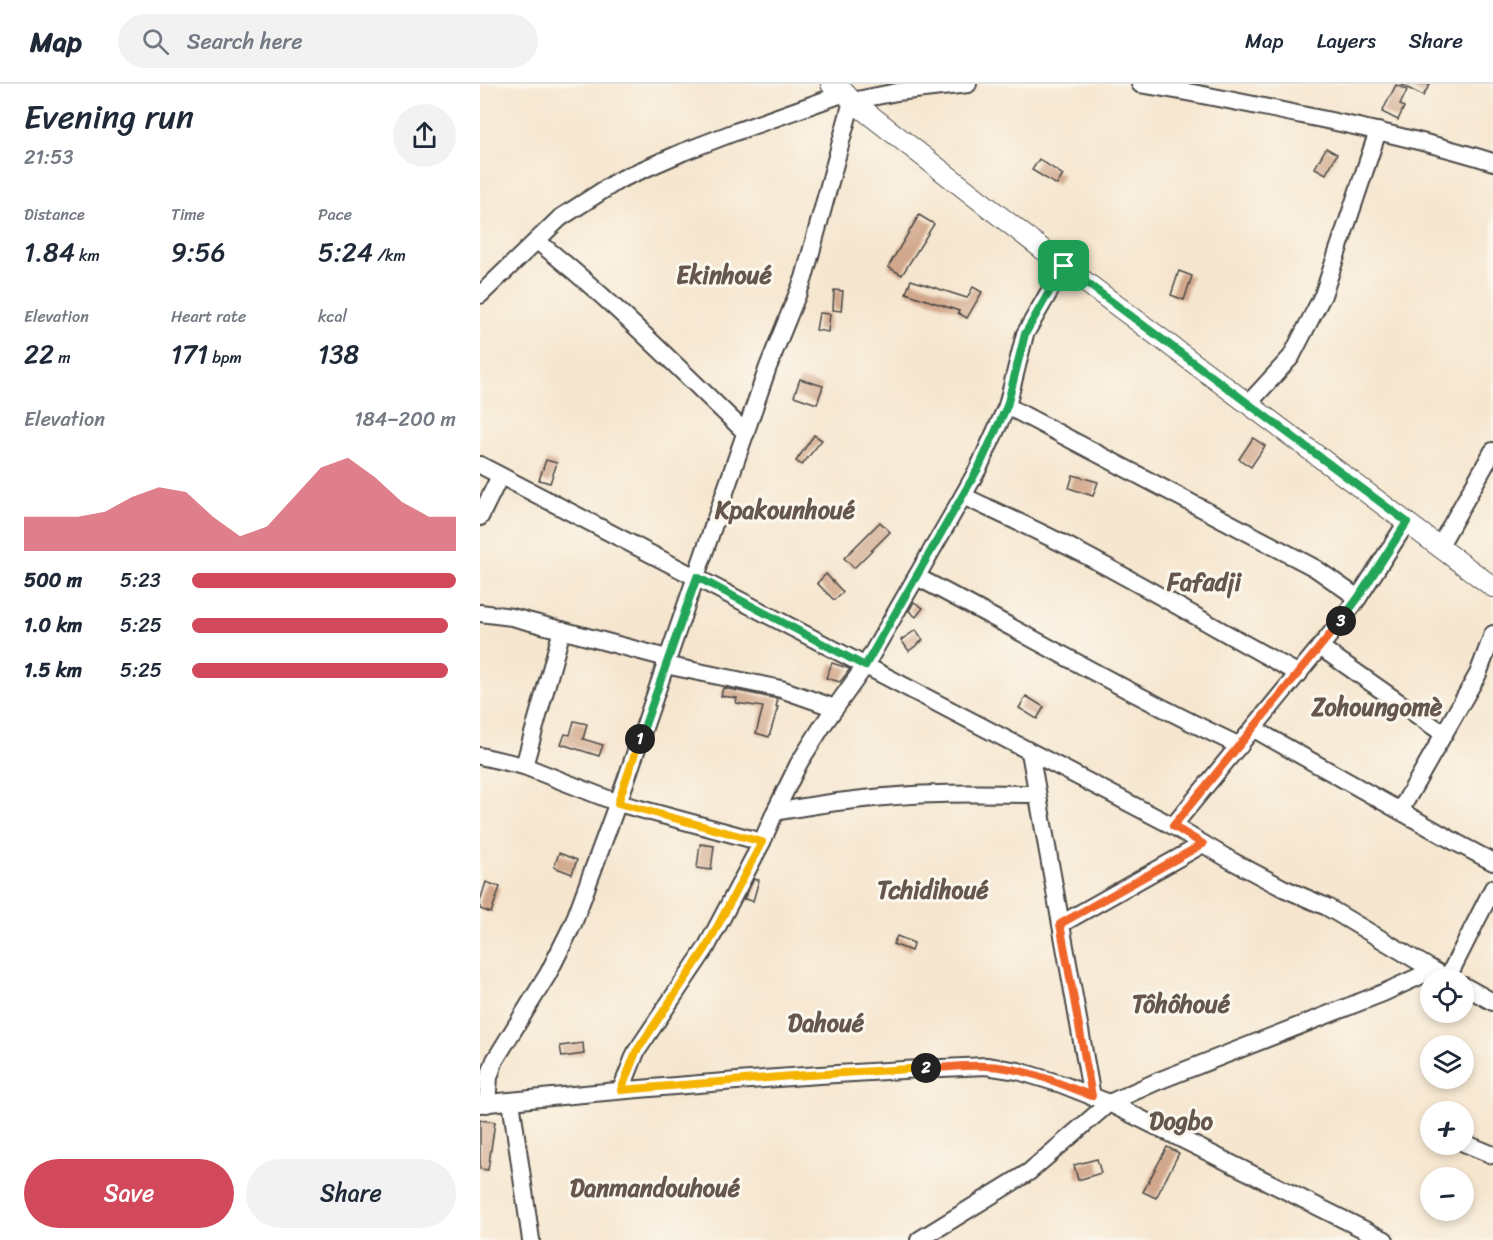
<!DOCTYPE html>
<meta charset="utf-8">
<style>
body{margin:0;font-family:Sriracha,sans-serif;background:#f2f2f3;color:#1f2937;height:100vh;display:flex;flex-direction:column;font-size:22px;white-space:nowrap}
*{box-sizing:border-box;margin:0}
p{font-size:20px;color:#747a83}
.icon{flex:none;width:33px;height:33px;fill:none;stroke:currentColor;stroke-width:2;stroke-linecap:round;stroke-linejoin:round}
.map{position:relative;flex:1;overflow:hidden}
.side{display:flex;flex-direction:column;background:#fff;width:480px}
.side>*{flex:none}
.fabs{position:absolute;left:940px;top:885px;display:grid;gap:12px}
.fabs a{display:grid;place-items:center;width:54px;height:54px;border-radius:50%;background:#fff;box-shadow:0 3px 9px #0003;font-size:30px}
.pin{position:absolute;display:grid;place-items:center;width:51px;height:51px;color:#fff;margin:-26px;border-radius:12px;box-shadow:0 3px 9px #0006}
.km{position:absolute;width:30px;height:30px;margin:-15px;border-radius:50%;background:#222;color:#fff;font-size:16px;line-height:30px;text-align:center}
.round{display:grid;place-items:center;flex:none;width:63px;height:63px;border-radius:32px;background:#f2f2f3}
.head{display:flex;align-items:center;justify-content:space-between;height:102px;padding:0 24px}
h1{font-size:33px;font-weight:600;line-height:45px}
.figures{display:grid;grid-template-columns:repeat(3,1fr);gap:9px;height:102px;padding:6px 24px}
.figures div{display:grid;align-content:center}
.figures b{font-size:26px;font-weight:600}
.figures small{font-size:16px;font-weight:400}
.figures p{font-size:16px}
.chart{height:168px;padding:12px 24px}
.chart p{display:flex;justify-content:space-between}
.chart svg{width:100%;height:108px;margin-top:6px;fill:#d1495b;opacity:.7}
.cta{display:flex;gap:12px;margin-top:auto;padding:12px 24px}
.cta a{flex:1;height:69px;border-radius:36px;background:#d1495b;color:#fff;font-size:24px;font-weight:600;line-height:69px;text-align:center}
.cta a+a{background:#f2f2f3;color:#1f2937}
ul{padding:0 24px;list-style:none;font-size:20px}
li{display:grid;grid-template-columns:96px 72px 1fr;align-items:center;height:45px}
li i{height:15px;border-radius:8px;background:#d1495b}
header{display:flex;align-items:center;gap:36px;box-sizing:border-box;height:84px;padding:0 30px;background:#fff;border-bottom:2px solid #e0e1e3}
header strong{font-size:28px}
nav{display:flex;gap:33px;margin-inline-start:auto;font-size:21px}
.search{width:420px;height:54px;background:#f2f2f3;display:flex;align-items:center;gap:15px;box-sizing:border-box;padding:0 21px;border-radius:33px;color:#747a83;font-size:22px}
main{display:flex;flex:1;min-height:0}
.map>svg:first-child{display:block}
.building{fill:#d2a88c}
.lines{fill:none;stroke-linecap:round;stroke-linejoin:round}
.minor-casing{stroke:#494744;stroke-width:20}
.major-casing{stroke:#494744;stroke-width:22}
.minor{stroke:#fff;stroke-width:16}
.major{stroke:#fff;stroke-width:20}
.split-1-casing{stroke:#fff;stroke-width:12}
.split-2-casing{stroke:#fff;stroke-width:12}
.split-3-casing{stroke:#fff;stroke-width:12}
.split-4-casing{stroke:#fff;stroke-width:12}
.split-1{stroke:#22a559;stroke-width:8}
.split-2{stroke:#f5b400;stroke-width:8}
.split-3{stroke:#f0652b;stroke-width:8}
.split-4{stroke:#22a559;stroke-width:8}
.labels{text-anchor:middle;stroke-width:6;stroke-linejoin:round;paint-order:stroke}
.quarter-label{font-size:24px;font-weight:bold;fill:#65574d;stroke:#fbf7ec}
</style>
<header>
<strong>Map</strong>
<div class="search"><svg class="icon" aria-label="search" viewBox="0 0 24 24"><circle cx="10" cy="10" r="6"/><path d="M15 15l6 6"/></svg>Search here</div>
<nav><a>Map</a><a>Layers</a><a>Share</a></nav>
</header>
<main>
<section class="side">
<div class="head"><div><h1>Evening run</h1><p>21:53</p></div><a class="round"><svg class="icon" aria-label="share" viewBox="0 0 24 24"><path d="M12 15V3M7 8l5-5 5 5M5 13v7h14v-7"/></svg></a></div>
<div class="figures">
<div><p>Distance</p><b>1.84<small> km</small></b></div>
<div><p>Time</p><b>9:56</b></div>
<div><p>Pace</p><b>5:24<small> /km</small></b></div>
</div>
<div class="figures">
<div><p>Elevation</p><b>22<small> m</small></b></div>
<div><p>Heart rate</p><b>171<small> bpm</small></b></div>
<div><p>kcal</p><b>138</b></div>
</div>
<div class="chart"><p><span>Elevation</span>184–200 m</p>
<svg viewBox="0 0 160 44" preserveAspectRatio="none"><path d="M0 44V30L10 30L20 30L30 28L40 22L50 18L60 20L70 30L80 38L90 34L100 22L110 10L120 6L130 14L140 24L150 30L160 30V44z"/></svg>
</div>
<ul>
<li><b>500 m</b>5:23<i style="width:100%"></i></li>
<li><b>1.0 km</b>5:25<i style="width:97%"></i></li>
<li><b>1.5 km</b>5:25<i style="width:97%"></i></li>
</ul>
<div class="cta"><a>Save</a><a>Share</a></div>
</section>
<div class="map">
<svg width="1013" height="1156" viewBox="0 0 1013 1156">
<rect width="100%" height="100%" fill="#fbf7ec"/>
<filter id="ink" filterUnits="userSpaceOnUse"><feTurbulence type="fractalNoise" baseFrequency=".0167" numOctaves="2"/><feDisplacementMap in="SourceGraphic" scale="12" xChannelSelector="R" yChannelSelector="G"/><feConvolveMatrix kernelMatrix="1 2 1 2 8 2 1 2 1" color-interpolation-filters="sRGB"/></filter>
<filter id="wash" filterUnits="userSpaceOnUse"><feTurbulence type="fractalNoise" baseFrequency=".008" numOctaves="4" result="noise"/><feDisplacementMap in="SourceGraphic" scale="24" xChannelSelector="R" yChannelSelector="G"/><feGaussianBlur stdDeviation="1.35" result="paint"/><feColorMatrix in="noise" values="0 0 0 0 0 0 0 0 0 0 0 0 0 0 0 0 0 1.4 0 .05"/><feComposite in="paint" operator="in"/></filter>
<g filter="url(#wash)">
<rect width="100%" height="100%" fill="#f6e6cf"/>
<g id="blocks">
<!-- building -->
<g class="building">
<polygon points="920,0 950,0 943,12"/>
<polygon points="916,1 927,6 920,21 924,23 918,36 902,28"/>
<polygon points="846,64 857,70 846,90 835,84"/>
<polygon points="559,75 583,91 577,101 552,86"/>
<polygon points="439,131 454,140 422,191 408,183"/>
<polygon points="699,187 712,192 704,216 691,211"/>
<polygon points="431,196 487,214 493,203 502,208 487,234 478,229 479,227 426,209"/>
<polygon points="354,206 363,207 361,227 353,226"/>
<polygon points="339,229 350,230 348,248 336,246"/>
<polygon points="320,295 343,302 337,320 314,312"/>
<polygon points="334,351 342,356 322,381 316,377"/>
<polygon points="773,354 785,362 771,383 759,375"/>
<polygon points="66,376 77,379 70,399 59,396"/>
<polygon points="593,391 618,398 613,412 589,404"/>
<polygon points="400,438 410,448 374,484 364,474"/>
<polygon points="346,490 363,508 354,516 337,499"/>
<polygon points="434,518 443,524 436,533 429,527"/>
<polygon points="436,546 443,556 429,567 421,556"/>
<polygon points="352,579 370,585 360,598 346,594"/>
<polygon points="243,604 298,615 296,623 298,623 289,653 276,649 283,623 256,619 257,614 241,612"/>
<polygon points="546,612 564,623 557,635 539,624"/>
<polygon points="94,637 107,640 103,655 123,661 119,672 81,660 85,650 90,651"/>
<polygon points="220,760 234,762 231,786 217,784"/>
<polygon points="79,769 97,776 92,790 74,783"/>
<polygon points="274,795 279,796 273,817 264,815"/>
<polygon points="6,798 20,803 11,829 0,825 0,817"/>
<polygon points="417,852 434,859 431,867 413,860"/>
<polygon points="103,959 104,970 82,973 80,962"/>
<polygon points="0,1036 15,1038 8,1086 0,1085"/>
<polygon points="687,1063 699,1069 676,1114 663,1108"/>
<polygon points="617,1075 621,1089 598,1096 594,1081"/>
</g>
</g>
</g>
<g filter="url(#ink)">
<use href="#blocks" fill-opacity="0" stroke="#494744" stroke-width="1.5"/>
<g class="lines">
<defs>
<g id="minor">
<path d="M660 0C714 8 768 20 822 31 886 44 950 58 1013 78"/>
<path d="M57 157C131 215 198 284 266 349"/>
<polyline points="0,211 80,134 139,96 203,68 255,48 365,9"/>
<polyline points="768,320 811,273 843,211 898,47"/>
<polyline points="527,322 835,484 878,514"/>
<polyline points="0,381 693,742 752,777 803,804 847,823 953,886 972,896"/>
<path d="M483 412C523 431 563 449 603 470 675 508 746 550 819 590"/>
<polyline points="0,433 20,392"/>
<polyline points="959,463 1013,367"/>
<path d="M437 493C545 549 649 610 760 662"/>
<polyline points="0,529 32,533 187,574"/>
<polyline points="840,563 964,650"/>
<polyline points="185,581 301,605 355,624"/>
<polyline points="774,645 977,759 1013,778"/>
<polyline points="550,668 612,1013"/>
<polyline points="0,672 44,682 138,719 282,758"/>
<polyline points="44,682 82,546"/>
<polyline points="920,727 998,590 1013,550"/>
<path d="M295 728C349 718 405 711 460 710 493 709 525 710 557 710"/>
<polyline points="693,742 862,536 878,514 927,438"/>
<polyline points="581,840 723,760"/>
<polyline points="968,893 1013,804"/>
<polyline points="984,902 1013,918"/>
<polyline points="141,1006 156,968 226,864 282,758 295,728 319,679 343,641 385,582 483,412 499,383 527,322 545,250 584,182"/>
<polyline points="31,1017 51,1156"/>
<path d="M0 1020C168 1003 337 989 506 982L538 987 581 1000 629 1019 905 1156"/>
<polyline points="7,1020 9,993 15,976 68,890 93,840 145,699 288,283 324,194 372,17 417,8 488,0"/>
<polyline points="984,1059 1013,1071"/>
<polyline points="439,1156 549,1088 629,1019 678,997 903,909 953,886"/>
</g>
<polyline id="major" points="351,0 365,9 372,17 584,182 1013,503"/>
</defs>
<!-- minor casing -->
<use href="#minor" class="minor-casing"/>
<!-- major casing -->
<use href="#major" class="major-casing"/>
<!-- minor -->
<use href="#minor" class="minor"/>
<!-- major -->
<use href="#major" class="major"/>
</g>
</g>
<g class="lines" filter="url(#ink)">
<defs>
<polyline id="split-1" points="160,655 217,493 385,582 499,383 527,322 545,250 584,182"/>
<polyline id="split-2" points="160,655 138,719 282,758 226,864 156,968 141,1006 312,992 446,984"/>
<path id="split-3" d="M446 984C465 984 486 981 506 982 542 983 579 999 612 1012L580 840 723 760 693 742 861 537"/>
<polyline id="split-4" points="584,182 927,438 878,514 861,537"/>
</defs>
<!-- split-1 casing -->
<use href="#split-1" class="split-1-casing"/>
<!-- split-2 casing -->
<use href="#split-2" class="split-2-casing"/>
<!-- split-3 casing -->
<use href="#split-3" class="split-3-casing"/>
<!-- split-4 casing -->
<use href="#split-4" class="split-4-casing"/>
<!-- split-1 -->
<use href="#split-1" class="split-1"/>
<!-- split-2 -->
<use href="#split-2" class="split-2"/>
<!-- split-3 -->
<use href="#split-3" class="split-3"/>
<!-- split-4 -->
<use href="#split-4" class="split-4"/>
</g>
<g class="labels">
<!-- quarter labels -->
<g class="quarter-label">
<text x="244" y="199">Ekinhoué</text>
<text x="305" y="434">Kpakounhoué</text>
<text x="724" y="506">Fafadji</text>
<text x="897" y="631">Zohoungomè</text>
<text x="453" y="814">Tchidihoué</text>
<text x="701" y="928">Tôhôhoué</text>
<text x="346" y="947">Dahoué</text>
<text x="701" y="1045">Dogbo</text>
<text x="175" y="1112">Danmandouhoué</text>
</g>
</g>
</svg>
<div class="fabs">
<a><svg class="icon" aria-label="locate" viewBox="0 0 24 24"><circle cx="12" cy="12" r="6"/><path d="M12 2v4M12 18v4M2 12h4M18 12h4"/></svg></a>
<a><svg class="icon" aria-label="layers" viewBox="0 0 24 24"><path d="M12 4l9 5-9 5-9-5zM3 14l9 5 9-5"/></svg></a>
<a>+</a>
<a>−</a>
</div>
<div class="pin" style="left:584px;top:182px;background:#1e9e55"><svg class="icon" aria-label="arrive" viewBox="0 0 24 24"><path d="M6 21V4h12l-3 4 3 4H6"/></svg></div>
<b class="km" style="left:160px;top:655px">1</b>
<b class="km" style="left:446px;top:984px">2</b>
<b class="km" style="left:861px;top:537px">3</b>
</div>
</main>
